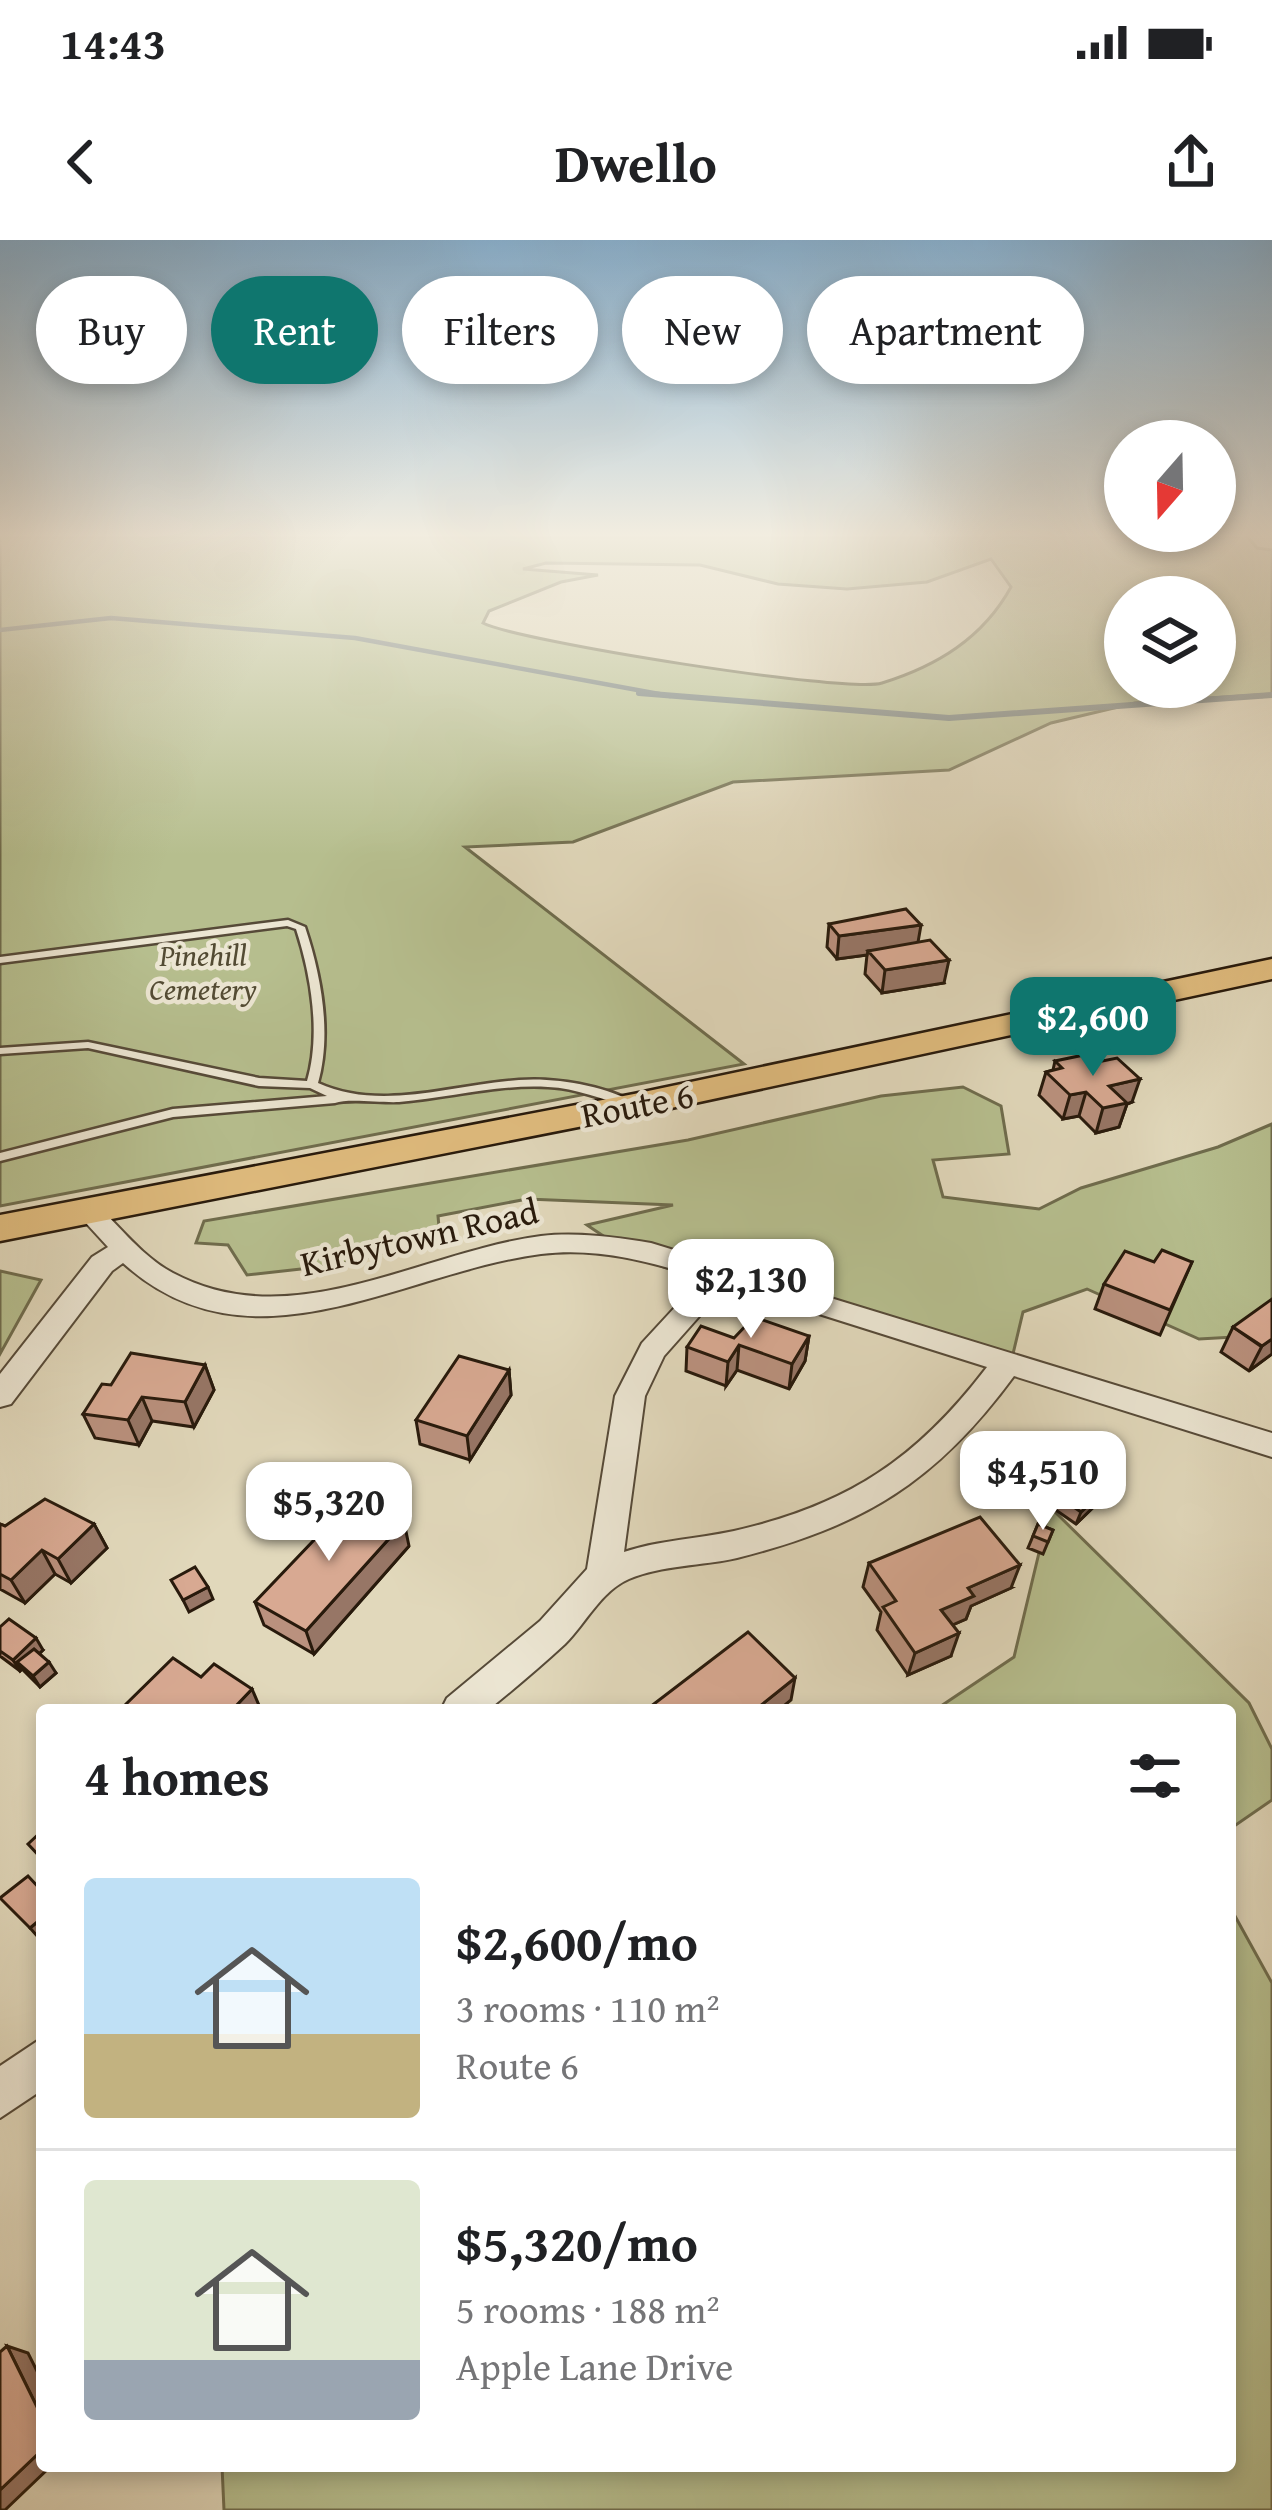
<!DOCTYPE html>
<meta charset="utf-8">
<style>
:root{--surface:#fff;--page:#f2f2f2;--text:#202124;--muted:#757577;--line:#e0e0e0;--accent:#0f766e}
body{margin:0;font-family:"Gentium Book Plus",serif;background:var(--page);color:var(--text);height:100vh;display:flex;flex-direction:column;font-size:45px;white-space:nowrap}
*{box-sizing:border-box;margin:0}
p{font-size:39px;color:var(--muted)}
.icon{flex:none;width:66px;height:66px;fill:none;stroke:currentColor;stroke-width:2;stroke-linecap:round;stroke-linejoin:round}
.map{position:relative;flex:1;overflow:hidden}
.sheet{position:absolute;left:36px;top:1464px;width:1200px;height:768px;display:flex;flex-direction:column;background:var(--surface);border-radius:12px;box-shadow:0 6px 18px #0003}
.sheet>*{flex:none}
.hud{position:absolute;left:36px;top:36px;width:1200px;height:108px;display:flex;gap:24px}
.needle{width:78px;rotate:200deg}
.fabs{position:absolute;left:1104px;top:180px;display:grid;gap:24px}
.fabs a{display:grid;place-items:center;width:132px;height:132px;border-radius:50%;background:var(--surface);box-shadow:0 6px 18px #0003;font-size:60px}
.price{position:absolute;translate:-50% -102px;padding:0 27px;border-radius:24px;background:#fff;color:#222;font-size:39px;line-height:78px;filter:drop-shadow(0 3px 6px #0008)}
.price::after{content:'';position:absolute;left:50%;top:72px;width:36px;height:27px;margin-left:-18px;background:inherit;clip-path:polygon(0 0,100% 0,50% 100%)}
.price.current{background:var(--accent);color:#fff}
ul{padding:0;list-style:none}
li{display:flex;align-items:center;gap:36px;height:300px;padding:0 48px}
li+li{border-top:3px solid var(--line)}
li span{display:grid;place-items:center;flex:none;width:336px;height:240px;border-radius:12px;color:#555}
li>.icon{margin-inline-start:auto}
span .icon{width:144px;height:144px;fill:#fffc;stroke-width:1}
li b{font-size:51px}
h2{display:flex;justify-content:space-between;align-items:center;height:144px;padding:0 48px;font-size:51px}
.pill{padding:0 42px;border-radius:54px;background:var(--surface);box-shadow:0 6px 18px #0003;font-size:42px;line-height:108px}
.pill.current{background:var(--accent);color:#fff}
.status{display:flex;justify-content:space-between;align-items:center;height:84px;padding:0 60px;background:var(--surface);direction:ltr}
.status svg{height:33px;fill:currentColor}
header{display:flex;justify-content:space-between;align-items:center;height:156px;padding:0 48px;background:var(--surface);font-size:54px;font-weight:700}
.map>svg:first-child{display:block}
</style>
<div class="status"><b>14:43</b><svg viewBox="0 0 49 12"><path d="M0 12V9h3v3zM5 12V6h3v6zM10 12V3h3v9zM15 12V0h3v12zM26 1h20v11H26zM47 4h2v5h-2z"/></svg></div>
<header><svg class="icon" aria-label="back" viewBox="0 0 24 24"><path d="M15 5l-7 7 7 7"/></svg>Dwello<svg class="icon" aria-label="share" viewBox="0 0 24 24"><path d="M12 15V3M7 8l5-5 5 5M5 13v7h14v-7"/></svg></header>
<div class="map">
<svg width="1272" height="2270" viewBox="0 0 1272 2270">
<rect width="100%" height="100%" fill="#e1d8bb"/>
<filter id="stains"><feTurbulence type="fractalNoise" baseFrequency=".00167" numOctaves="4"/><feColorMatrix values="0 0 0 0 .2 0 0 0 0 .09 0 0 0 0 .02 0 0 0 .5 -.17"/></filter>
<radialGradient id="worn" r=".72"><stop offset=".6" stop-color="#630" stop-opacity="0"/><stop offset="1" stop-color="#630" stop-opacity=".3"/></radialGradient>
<!-- green -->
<path fill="#b6be8e" stroke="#6f6c4d" stroke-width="3" fill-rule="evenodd" d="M0,297h1248l9,11 15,2v144l-137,9 -84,20 -102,47 -216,12 -160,60 -108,5 279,217 -744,142zM991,319l20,28c-28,51 -74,79 -129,96 -34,11 -365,-42 -399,-60l6,-12 72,-29 37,-7 -75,-6 23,-6 154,2 78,19 69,5 80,-7zM1125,357h90v90h-90z
M963,847l38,19 8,48 -76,6 10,37 96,12 42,-21 137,-41 54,-23v218l-20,-6 -53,3 -112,-50 -64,23 -11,46 -224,-66c-37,-28 -48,-12 -89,-17 -44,-5 -77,-26 -112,-50l86,-20 -146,-6 -89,17 2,22 -103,27 -90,10 -19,-30 -32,-2 8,-22 484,-81 193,-44z
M0,1031l41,9 -41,74z
M1050,1267l199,196 23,46v51l-42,29v-119h-295l79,-53z
M1230,1667l42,76v527h-1048l-2,-44h1008z"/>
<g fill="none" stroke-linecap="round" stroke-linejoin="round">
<!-- stream-far1 -->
<path stroke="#6d7876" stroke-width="4.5" d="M0,390l111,-12 244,20 315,58
M1261,456l11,-1"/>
<!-- stream -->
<path stroke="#6d7876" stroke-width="6" d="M639,453l310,25 323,-23"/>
<defs>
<path id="lane" d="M288,680l17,7c16,48 27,107 13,156 63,29 136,1 201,-3 36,-3 86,6 117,23l-6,4c-27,-7 -54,-19 -82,-20 -50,-3 -99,11 -149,15 -18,1 -51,-4 -64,1l-162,14 -173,44v-8l173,-44 154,-13 -17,-8 -51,-2 -171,-38 -88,6v-6l88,-6 171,36 48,3c14,-47 4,-106 -11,-152l-9,-3 -287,37v-6z"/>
<path id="street" d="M88,962l9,3c24,23 46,52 76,68 120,64 246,-21 368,-37 36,-4 74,1 110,7l621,190v24l-258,-81c-78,106 -150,150 -277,182 -35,8 -75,7 -108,21 -28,12 -43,44 -64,65 -25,23 -51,45 -77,66h-47l6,-12 93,-77 47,-52 28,-173 27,-53 60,-65c-53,-17 -106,-31 -161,-24 -140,18 -290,125 -418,9l-11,8 -101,133 -11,3v-33l92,-117 16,-10 -33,-36zM727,1045l260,82c-70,92 -139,138 -253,164 -37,8 -74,9 -110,21l21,-156 19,-40z
M42,1798v52l-42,28v-52z"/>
<path id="primary" d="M1272,719v20l-638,137 -634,125v-26l634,-121z"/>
</defs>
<!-- lane casing -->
<use href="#lane" stroke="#564a38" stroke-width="5"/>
<!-- street casing -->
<use href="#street" stroke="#564a38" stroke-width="4"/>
<!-- primary casing -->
<use href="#primary" stroke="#281a0c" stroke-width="5"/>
<!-- lane -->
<use href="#lane" fill="#ece6d3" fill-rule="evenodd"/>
<!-- street -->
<use href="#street" fill="#ece6d3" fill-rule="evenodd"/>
<!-- primary -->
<use href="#primary" fill="#e0bc7e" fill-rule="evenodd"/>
</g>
<!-- wall -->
<path fill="#ba917e" stroke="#281a0c" stroke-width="3" d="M829,684l89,18 26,41 -62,10 -17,-19 2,-19 -30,4 -10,-12z
M1055,821l77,41 -5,2 -8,23 -23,6 -17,-17 -16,3 -24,-24 7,-23 7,-2z
M1154,1022h38l-32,73 -65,-26 9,-25z
M1233,1087l39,27 -23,17 -28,-19z
M809,1096l-4,25 -16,28 -52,-19 -11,16 -40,-15 1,-24 47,-9z
M205,1125l9,25 -20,37 -42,-6 -13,24 -44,-7 -12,-24 28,-29z
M509,1130l2,25 -41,65 -50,-16 -4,-24z
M1111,1250l-35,34 -26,-18 5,-12z
M0,1284l5,2 89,-2 13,24 -36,35 -16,-9 -30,29 -25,-14z
M1038,1284l15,6 -10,24 -15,-6z
M409,1306l-95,108 -50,-29 -9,-23z
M869,1323l142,25 -40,18 -5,13 -14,6 -1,31 -43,19 -31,-45 4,-18 -18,-25z
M0,1387l43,23 -4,4 17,19 -16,14 -18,-18 -2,2 -20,-15z"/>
<!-- shaded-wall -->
<path fill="#977666" stroke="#281a0c" stroke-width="3" d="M921,685l-4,23 -49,3 -1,4 -30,4 2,-23z
M949,720l-5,23 -62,10 3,-23z
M1140,839l-8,23 -5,2 -8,23 -23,6 13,-47z
M1086,852l-7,24 -16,3 7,-24z
M809,1096l-4,25 -16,28 3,-25z
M1272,1099v15l-23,17 13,-25z
M739,1105l-2,25 -11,16 2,-24z
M205,1125l9,25 -20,37 -9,-25z
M509,1130l2,25 -41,65 -3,-24z
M142,1157l10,24 -13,24 -11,-25z
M1117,1238l-6,12 -35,34 5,-12z
M404,1282l5,24 -95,108 -8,-23z
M94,1284l13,24 -36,35 -13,-24z
M42,1310l13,24 -30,29 -14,-23z
M1020,1325l-9,23 -40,18 -5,13 -32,14 7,-23 27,-22z
M208,1347l5,12 -24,13 -6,-12z
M959,1393l-8,23 -43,19 7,-22z
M36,1398l7,12 -19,18 -7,-6 5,7 -2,2 -7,-11z
M49,1422l7,11 -16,14 -7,-11z
M795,1438l-4,22 -12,10h-24z
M252,1449l9,21h-29z
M42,1678v17l-3,3 -9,-10z
M7,2106l21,7 14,28v36z
M42,2210v16h9l-46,44h-5v-20z"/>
<!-- building -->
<path fill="#d8a992" stroke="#281a0c" stroke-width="3" d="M906,669l15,16 -82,11 -10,-12z
M930,700l19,20 -64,10 -17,-19z
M1084,815l8,8 25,-5 23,21 -31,7 18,17 -24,5 -17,-16 -16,3 -24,-23 16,-4 -7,-7z
M1162,1010l30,12 -22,48 -66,-26 21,-33 29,11z
M1272,1059v40l-10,7 -29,-19z
M754,1077l55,19 -17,28 -53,-19 -11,17 -41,-15 14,-21 33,12z
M131,1113l74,12 -20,37 -43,-5 -14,23 -45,-6 19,-30 9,1z
M459,1116l50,14 -42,66 -51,-16z
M1090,1221l27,17 -36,34 -26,-18z
M355,1257l49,25 -98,109 -51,-29z
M45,1259l49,25 -36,35 -16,-9 -31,30 -11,-6v-50l5,2z
M980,1277l40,48 -52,23 6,8 -33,14 18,23 -44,20 -32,-46 13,-6 -27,-38z
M1038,1284l15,6 -5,12 -15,-6z
M195,1327l13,20 -25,13 -12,-20z
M9,1379l27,19 -23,22 -13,-9v-24z
M748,1392l47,46 -40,32h-109z
M34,1409l15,13 -16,14 -16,-14z
M173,1418l28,19 13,-13 38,25 -20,21h-112z
M42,1591v28l-14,-15z
M28,1636l14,15v27l-12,10 -30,-30z
M7,2106l35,71v33l-42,40v-138z"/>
<!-- sky -->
<linearGradient id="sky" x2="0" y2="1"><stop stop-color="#89b5d7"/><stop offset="0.48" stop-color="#f2ede0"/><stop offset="1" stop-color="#f2ede0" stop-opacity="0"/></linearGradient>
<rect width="1272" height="615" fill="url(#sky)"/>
<g text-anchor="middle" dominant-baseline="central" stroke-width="9" stroke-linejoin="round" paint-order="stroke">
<!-- far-park labels -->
<g font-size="30" font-style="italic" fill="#534b33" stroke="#ece6d3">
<text x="203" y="715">Pinehill<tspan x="203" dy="34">Cemetery</tspan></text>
</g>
<!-- street labels -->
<g font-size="36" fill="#281a0c" stroke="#ece6d3">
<text transform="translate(637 864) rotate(-11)">Route 6</text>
<text transform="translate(419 996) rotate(-13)">Kirbytown Road</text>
</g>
</g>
<rect width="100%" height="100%" filter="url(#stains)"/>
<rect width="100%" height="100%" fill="url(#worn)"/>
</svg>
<div class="fabs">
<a><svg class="needle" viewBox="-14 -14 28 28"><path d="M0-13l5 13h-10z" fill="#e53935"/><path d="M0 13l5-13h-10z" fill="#757577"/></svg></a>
<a><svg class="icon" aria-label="layers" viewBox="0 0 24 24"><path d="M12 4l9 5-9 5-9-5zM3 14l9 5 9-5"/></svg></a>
</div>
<b class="price current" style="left:1093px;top:839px">$2,600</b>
<b class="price" style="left:751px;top:1101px">$2,130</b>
<b class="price" style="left:1043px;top:1293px">$4,510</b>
<b class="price" style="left:329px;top:1324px">$5,320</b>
<div class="hud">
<a class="pill">Buy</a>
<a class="pill current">Rent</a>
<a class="pill">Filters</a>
<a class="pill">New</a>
<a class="pill">Apartment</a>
</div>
<section class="sheet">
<h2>4 homes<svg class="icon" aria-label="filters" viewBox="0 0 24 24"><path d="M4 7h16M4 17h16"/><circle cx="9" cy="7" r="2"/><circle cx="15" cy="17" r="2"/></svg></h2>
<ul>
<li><span style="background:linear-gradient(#bfe0f5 65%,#c2b280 0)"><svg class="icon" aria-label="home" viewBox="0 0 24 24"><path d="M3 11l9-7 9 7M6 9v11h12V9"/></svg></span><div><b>$2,600/mo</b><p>3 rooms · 110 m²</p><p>Route 6</p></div></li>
<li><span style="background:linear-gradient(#dfe7d0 75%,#9aa5b1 0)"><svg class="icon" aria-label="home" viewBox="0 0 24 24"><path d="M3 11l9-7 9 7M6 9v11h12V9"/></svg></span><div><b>$5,320/mo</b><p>5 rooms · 188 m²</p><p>Apple Lane Drive</p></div></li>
</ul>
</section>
</div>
